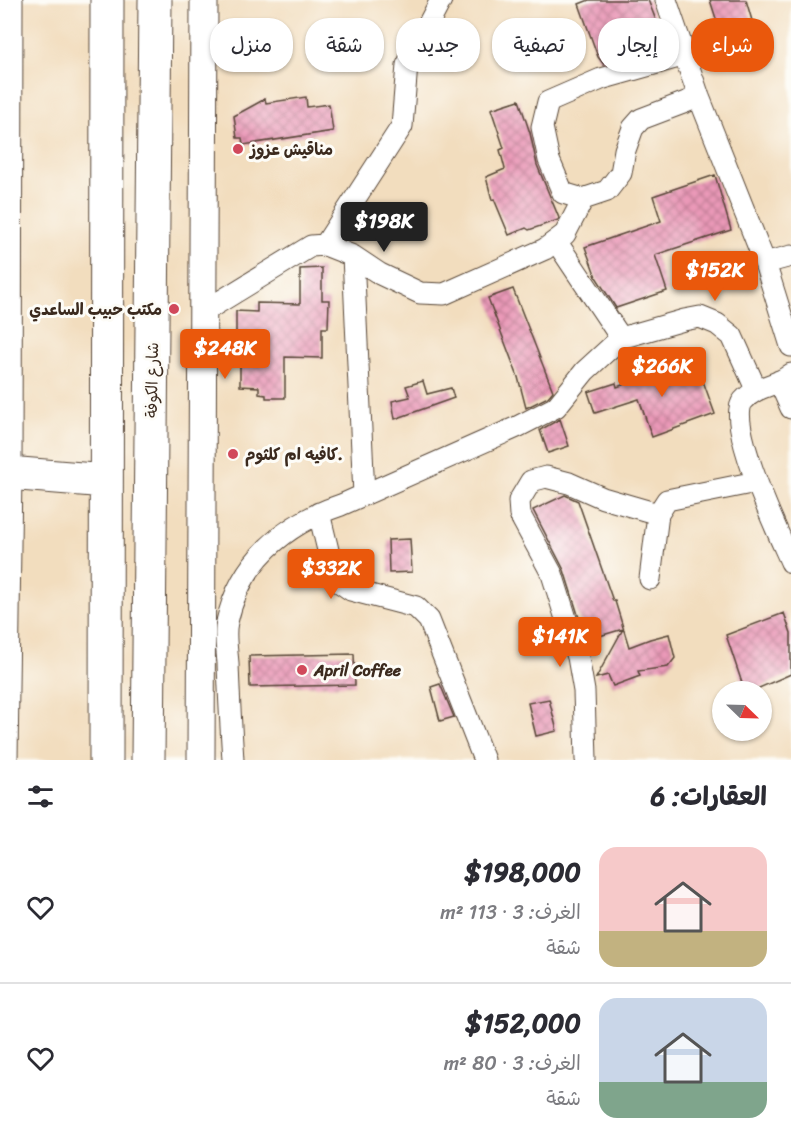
<!DOCTYPE html>
<html lang="ar">
<meta charset="utf-8">
<style>
:root{--surface:#fff;--page:#f2f2f3;--text:#2b2b33;--muted:#7c7c81;--line:#e1e1e2;--accent:#ea580c}
body{margin:0;font-family:Sriracha,"Playpen Sans Arabic",sans-serif;background:var(--page);color:var(--text);direction:rtl;height:100vh;display:flex;flex-direction:column;font-size:22px;white-space:nowrap}
*{box-sizing:border-box;margin:0}
p{font-size:20px;color:var(--muted)}
.icon{flex:none;width:33px;height:33px;fill:none;stroke:currentColor;stroke-width:2;stroke-linecap:round;stroke-linejoin:round}
.map{position:relative;height:760px;overflow:hidden;direction:ltr}
.panel{display:flex;flex-direction:column;background:var(--surface);flex:1}
.panel>*{flex:none}
.banner{position:absolute;left:18px;top:18px;width:756px;height:54px;direction:rtl;display:flex;gap:12px}
.needle{width:39px;rotate:113deg}
.buttons{position:absolute;left:712px;top:681px;display:grid;gap:12px}
.buttons a{display:grid;place-items:center;width:60px;height:60px;border-radius:50%;background:var(--surface);box-shadow:0 2px 4px #0004;font-size:30px}
.price{position:absolute;translate:-50% -51px;padding:0 14px;border-radius:6px;background:var(--accent);color:#fff;font-size:20px;line-height:39px;filter:drop-shadow(0 2px 3px #0008)}
.price::after{content:'';position:absolute;left:50%;top:36px;width:18px;height:14px;margin-left:-9px;background:inherit;clip-path:polygon(0 0,100% 0,50% 100%)}
.price.selected{background:#222;color:#fff}
ul{padding:0;list-style:none}
li{display:flex;align-items:center;gap:18px;height:150px;padding:0 24px}
li+li{border-top:2px solid var(--line)}
li span{display:grid;place-items:center;flex:none;width:168px;height:120px;border-radius:18px;color:#555}
li>.icon{margin-inline-start:auto}
span .icon{width:72px;height:72px;fill:#fffc;stroke-width:1}
li b{font-size:26px}
h2{display:flex;justify-content:space-between;align-items:center;height:72px;padding:0 24px;font-size:26px}
.chip{padding:0 21px;border-radius:24px;background:var(--surface);box-shadow:0 2px 4px #0004;font-size:21px;line-height:54px}
.chip.selected{background:var(--accent);color:#fff}
.map>svg:first-child{display:block}
</style>
<div class="map">
<svg width="791" height="760" viewBox="0 0 791 760">
<defs>
<pattern id="building-cross-hatch" width="8" height="8" patternUnits="userSpaceOnUse" patternTransform="scale(1.5)"><rect width="8" height="8" fill="#ea99b8"/><path d="M0 0l8 8M0 8l8-8" fill="none" stroke="#bf7d95"/></pattern>
</defs>
<rect width="100%" height="100%" fill="#fdfcf7"/>
<filter id="ink" filterUnits="userSpaceOnUse"><feTurbulence type="fractalNoise" baseFrequency=".0167" numOctaves="2"/><feDisplacementMap in="SourceGraphic" scale="12" xChannelSelector="R" yChannelSelector="G"/><feConvolveMatrix kernelMatrix="1 2 1 2 8 2 1 2 1" color-interpolation-filters="sRGB"/></filter>
<filter id="wash" filterUnits="userSpaceOnUse"><feTurbulence type="fractalNoise" baseFrequency=".008" numOctaves="4" result="noise"/><feDisplacementMap in="SourceGraphic" scale="24" xChannelSelector="R" yChannelSelector="G"/><feGaussianBlur stdDeviation="1.35" result="paint"/><feColorMatrix in="noise" values="0 0 0 0 0 0 0 0 0 0 0 0 0 0 0 0 0 1.4 0 .05"/><feComposite in="paint" operator="in"/></filter>
<g filter="url(#wash)">
<rect width="100%" height="100%" fill="#f2ddbe"/>
<g id="blocks">
<!-- building -->
<path fill="url(#building-cross-hatch)" d="M589,0h59l15,38 -40,20 1,1 -20,6 -6,-8 -19,-53z
M710,0h36l14,48 -15,7 -9,-27 -15,6z
M306,97l1,10 22,-3 4,27 -90,14 -1,-7h-5l-3,-22 31,-17 1,4z
M519,100l11,33 7,32 22,53 -1,2 -29,10 -3,-2 -17,7 -15,-36 -2,1 -6,-23 19,-8 -5,-19 4,-2 -13,-39z
M715,175l16,55 -76,25 12,36 -51,17 -20,-31 -11,-30 76,-26 -8,-25z
M322,268v32h7l-1,28h-6v30l-37,-1v41h-19v-3l-7,-1v-7l-19,-1v-30h-9v-16h5v-29l21,1v-9l43,1v-35z
M513,289l40,102 -5,6 -22,11 -8,-31 -30,-79z
M695,359l20,55 -63,23 -13,-38 -44,14 -7,-21 28,-9 1,4z
M423,381l4,13 24,-6 3,10 -59,21 -3,-18 18,-4 -4,-11z
M560,419l9,27 -21,7 -8,-23z
M565,495l13,6 35,100h2l14,46 21,-8 19,-5 6,24 -7,9 -30,4 2,5 -27,10 -5,-11 -12,3 27,-49 -37,11 -22,-70 -31,-60z
M410,539l2,33 -23,1 -1,-33z
M784,613l7,20v41l-41,18h-5l-19,-57z
M354,654l1,31 -105,2 -1,-31z
M440,684l14,33 -14,4 -9,-34z
M549,699l8,32 -21,5 -8,-33z"/>
</g>
</g>
<g filter="url(#ink)">
<use href="#blocks" fill-opacity="0" stroke="#564536" stroke-width="1.5"/>
<g fill="none" stroke-linecap="round" stroke-linejoin="round">
<defs>
<path id="minor" d="M666,0l33,97 66,166 26,83
M686,55l-85,24 -53,23 -6,25 7,33 14,33 20,6 24,-8 14,-18 4,-23 8,-22 8,-9 58,-22
M556,241l65,97
M325,245l77,-119 5,-61 34,-65
M353,256l11,239
M765,263l26,-7
M203,312l108,-66 14,-1 28,11 27,18 40,19 24,1 101,-45 20,-15 18,-35
M791,374c-14,13 -33,10 -48,27 -18,21 37,136 48,161
M779,381l12,27
M319,513l16,66 16,11 65,17 13,13 55,140
M650,579l8,-65 9,-14 89,-18
M233,760c-2,-32 -4,-65 -5,-97 -1,-13 -4,-29 -1,-41 13,-60 57,-98 114,-117l176,-78 39,-20 29,-36 36,-33 63,-18 16,-3 17,7 15,12 24,53
M586,760l-2,-69 -6,-34 -26,-83 -32,-59 -1,-14 12,-20 15,-4 23,6 34,15 55,16"/>
<path id="tertiary" d="M4,760l4,-287 1,-473
M201,760l3,-760"/>
<path id="trunk" d="M8,473l98,8
M106,760l1,-760
M148,760l7,-760"/>
</defs>
<!-- minor casing -->
<use href="#minor" stroke="#564536" stroke-width="23"/>
<!-- tertiary casing -->
<use href="#tertiary" stroke="#564536" stroke-width="29"/>
<!-- trunk casing -->
<use href="#trunk" stroke="#564536" stroke-width="35"/>
<!-- minor -->
<use href="#minor" stroke="#fff" stroke-width="21"/>
<!-- tertiary -->
<use href="#tertiary" stroke="#fff" stroke-width="27"/>
<!-- trunk -->
<use href="#trunk" stroke="#fff" stroke-width="33"/>
</g>
</g>
<!-- markers -->
<g fill="#d1495b" stroke="#fdfcf7" stroke-width="2">
<circle cx="238" cy="149" r="6"/>
<circle cx="174" cy="309" r="6"/>
<circle cx="233" cy="454" r="6"/>
<circle cx="302" cy="670" r="6"/>
</g>
<g text-anchor="middle" dominant-baseline="central" stroke-width="6" stroke-linejoin="round" paint-order="stroke">
<!-- poi labels -->
<g font-size="16" font-weight="bold" fill="#3b2a1e" stroke="#fdfcf7" text-anchor="start">
<text x="250" y="149">مناقيش عزوز</text>
<text x="162" y="309" text-anchor="end">مكتب حبيب الساعدي</text>
<text x="245" y="454">كافيه ام كلثوم.</text>
<text x="314" y="670">April Coffee</text>
</g>
<!-- street labels -->
<g font-size="16" fill="#3b2a1e" stroke="#fdfcf7">
<text transform="translate(152 380) rotate(-89)">شارع الكوفة</text>
</g>
</g>
</svg>
<div class="buttons">
<a><svg class="needle" viewBox="-14 -14 28 28"><path d="M0-13l5 13h-10z" fill="#e53935"/><path d="M0 13l5-13h-10z" fill="#7c7c81"/></svg></a>
</div>
<b class="price selected" style="left:384px;top:253px">$198K</b>
<b class="price" style="left:715px;top:302px">$152K</b>
<b class="price" style="left:225px;top:380px">$248K</b>
<b class="price" style="left:662px;top:398px">$266K</b>
<b class="price" style="left:331px;top:600px">$332K</b>
<b class="price" style="left:560px;top:668px">$141K</b>
<div class="banner">
<a class="chip selected">شراء</a>
<a class="chip">إيجار</a>
<a class="chip">تصفية</a>
<a class="chip">جديد</a>
<a class="chip">شقة</a>
<a class="chip">منزل</a>
</div>
</div>
<section class="panel">
<h2>العقارات: 6<svg class="icon" aria-label="filters" viewBox="0 0 24 24"><path d="M4 7h16M4 17h16"/><circle cx="9" cy="7" r="2"/><circle cx="15" cy="17" r="2"/></svg></h2>
<ul>
<li><span style="background:linear-gradient(#f6c9c9 70%,#c2b280 0)"><svg class="icon" aria-label="home" viewBox="0 0 24 24"><path d="M3 11l9-7 9 7M6 9v11h12V9"/></svg></span><div><b>$198,000</b><p>الغرف: 3 · 113 m²</p><p>شقة</p></div><svg class="icon" aria-label="heart" viewBox="0 0 24 24"><path d="M12 20l-8-8c-3-5 5-10 8-4 3-6 11-1 8 4z"/></svg></li>
<li><span style="background:linear-gradient(#c9d6e8 70%,#7fa58c 0)"><svg class="icon" aria-label="home" viewBox="0 0 24 24"><path d="M3 11l9-7 9 7M6 9v11h12V9"/></svg></span><div><b>$152,000</b><p>الغرف: 3 · 80 m²</p><p>شقة</p></div><svg class="icon" aria-label="heart" viewBox="0 0 24 24"><path d="M12 20l-8-8c-3-5 5-10 8-4 3-6 11-1 8 4z"/></svg></li>
</ul>
</section>
